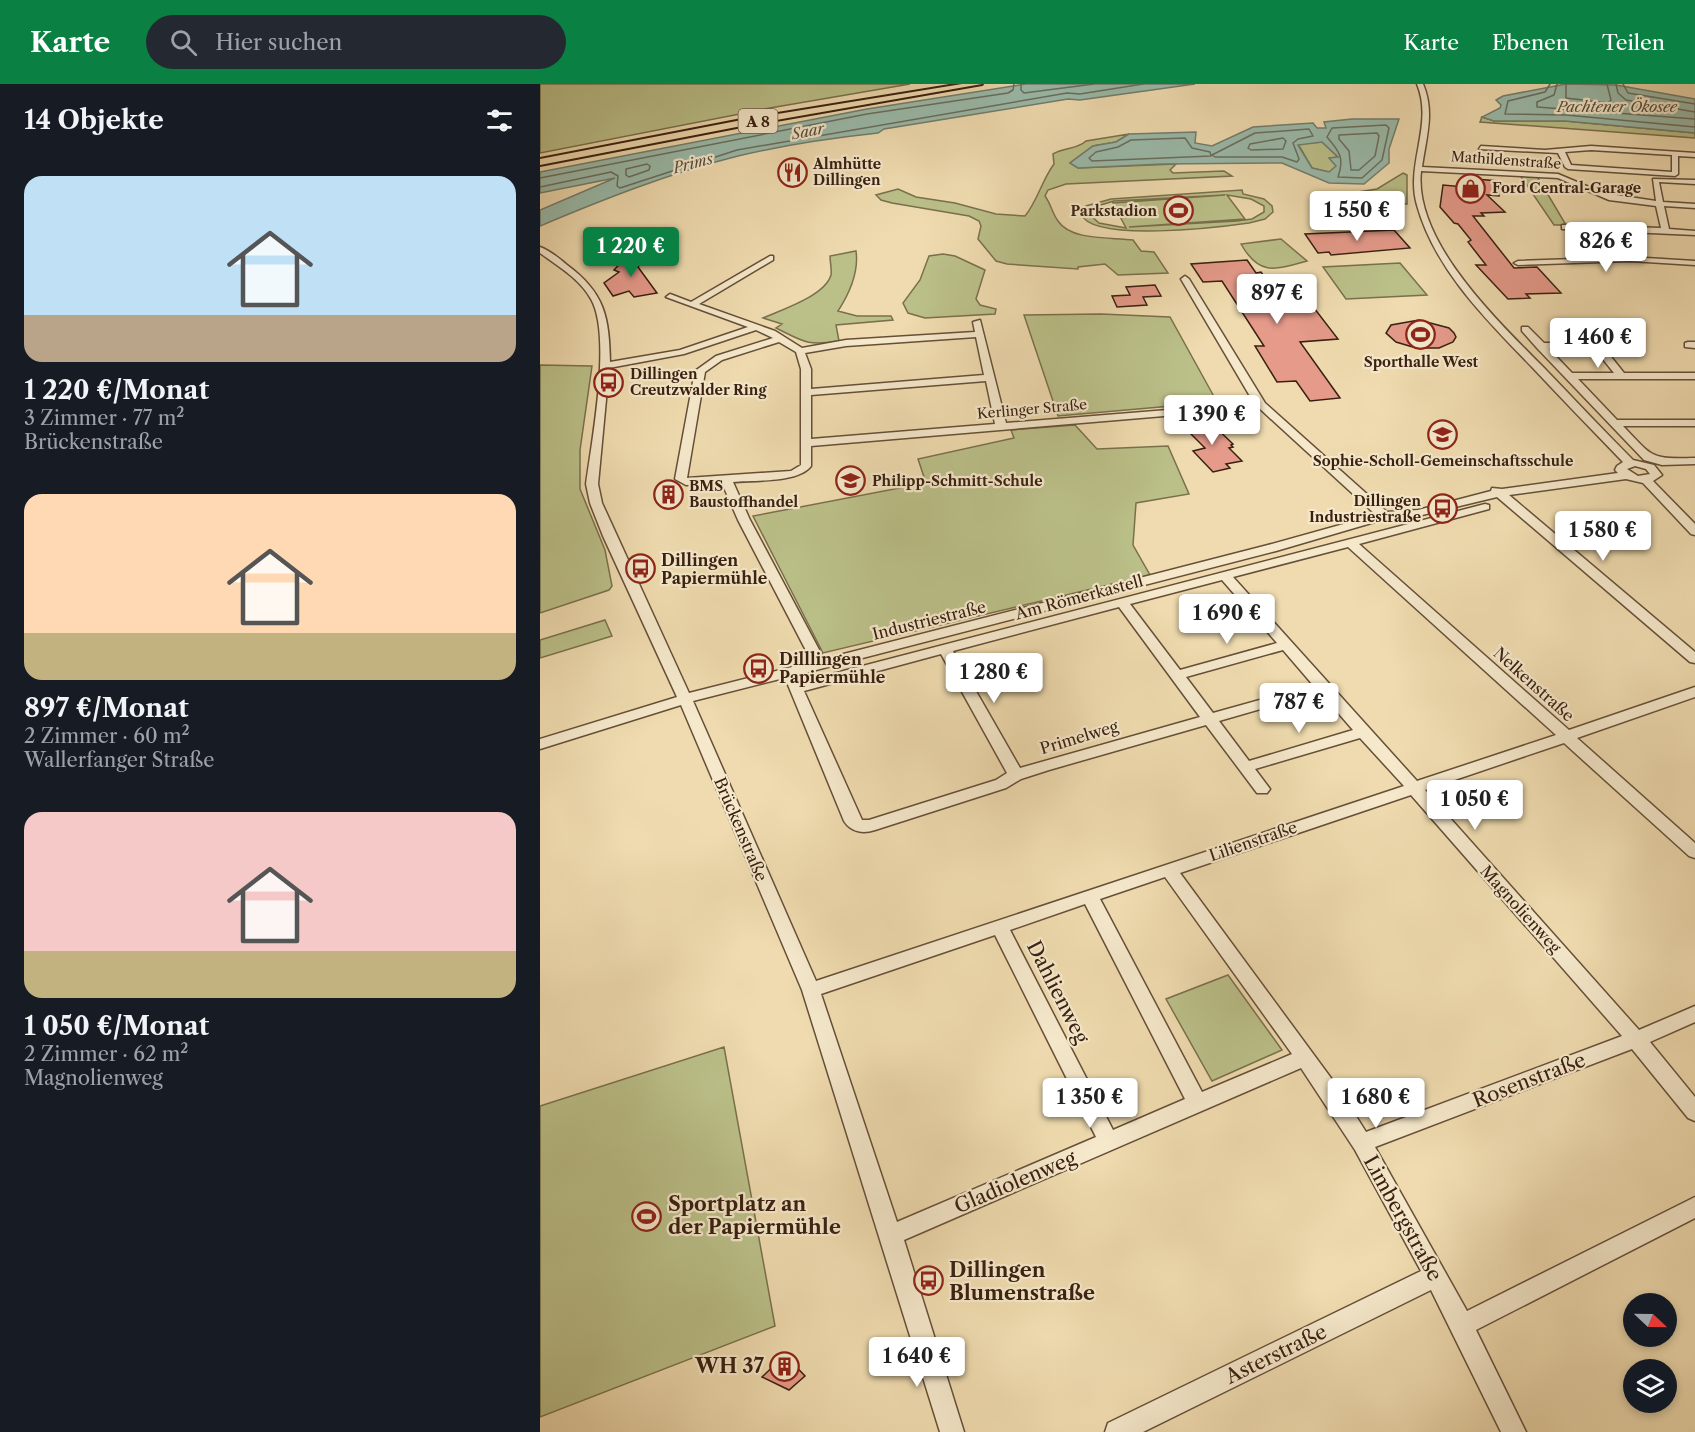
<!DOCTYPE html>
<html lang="de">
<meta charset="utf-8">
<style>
:root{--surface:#171b24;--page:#242831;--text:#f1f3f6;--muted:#9ea1a6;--accent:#0b8043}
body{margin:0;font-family:"Libre Caslon Text",serif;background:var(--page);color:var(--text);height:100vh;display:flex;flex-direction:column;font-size:22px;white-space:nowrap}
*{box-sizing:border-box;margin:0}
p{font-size:20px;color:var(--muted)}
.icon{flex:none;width:33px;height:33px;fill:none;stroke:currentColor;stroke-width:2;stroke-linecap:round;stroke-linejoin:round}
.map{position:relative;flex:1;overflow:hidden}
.panel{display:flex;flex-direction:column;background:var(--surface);width:540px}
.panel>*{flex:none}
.needle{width:39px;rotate:112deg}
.buttons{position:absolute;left:1083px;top:1209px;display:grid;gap:12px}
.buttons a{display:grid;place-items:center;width:54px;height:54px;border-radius:50%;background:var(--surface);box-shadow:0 3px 9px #0003;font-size:30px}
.price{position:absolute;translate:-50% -51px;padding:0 14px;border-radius:6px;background:#fff;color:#222;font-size:20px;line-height:39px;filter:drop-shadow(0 2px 3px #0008)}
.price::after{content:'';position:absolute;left:50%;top:36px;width:18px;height:14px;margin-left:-9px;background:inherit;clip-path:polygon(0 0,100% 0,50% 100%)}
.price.current{background:var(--accent);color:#fff}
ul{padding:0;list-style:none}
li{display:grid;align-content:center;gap:12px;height:318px;padding:0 24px}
li span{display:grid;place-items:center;height:186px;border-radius:18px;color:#555}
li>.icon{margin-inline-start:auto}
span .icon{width:108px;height:108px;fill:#fffc;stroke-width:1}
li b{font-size:26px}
h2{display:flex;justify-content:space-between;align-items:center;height:72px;padding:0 24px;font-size:26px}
header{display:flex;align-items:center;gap:36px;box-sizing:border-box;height:84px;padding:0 30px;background:var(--accent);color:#fff}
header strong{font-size:28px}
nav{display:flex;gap:33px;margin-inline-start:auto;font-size:21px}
.search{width:420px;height:54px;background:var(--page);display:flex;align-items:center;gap:15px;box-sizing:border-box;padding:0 21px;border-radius:33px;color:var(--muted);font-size:22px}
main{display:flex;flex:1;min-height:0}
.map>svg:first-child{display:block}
</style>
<header>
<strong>Karte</strong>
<div class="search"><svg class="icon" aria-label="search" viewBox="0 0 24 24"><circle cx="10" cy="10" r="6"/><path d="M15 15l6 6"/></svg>Hier suchen</div>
<nav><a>Karte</a><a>Ebenen</a><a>Teilen</a></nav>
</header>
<main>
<section class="panel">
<h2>14 Objekte<svg class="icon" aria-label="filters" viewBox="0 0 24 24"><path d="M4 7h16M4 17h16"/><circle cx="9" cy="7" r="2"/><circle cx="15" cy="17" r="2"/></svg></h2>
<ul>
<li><span style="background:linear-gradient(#bfe0f5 75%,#b9a48a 0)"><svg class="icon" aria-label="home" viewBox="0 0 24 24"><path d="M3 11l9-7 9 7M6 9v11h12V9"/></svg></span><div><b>1 220 €/Monat</b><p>3 Zimmer · 77 m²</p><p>Brückenstraße</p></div></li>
<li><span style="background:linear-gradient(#ffd9b3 75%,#c2b280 0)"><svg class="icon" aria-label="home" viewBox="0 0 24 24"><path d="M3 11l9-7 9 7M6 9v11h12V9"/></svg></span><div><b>897 €/Monat</b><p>2 Zimmer · 60 m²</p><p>Wallerfanger Straße</p></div></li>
<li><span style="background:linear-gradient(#f6c9c9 75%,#c2b280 0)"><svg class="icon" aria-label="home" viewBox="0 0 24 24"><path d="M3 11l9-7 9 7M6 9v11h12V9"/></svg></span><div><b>1 050 €/Monat</b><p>2 Zimmer · 62 m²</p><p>Magnolienweg</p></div></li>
</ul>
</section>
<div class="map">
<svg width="1155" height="1348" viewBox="0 0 1155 1348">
<rect width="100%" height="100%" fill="#efdbaf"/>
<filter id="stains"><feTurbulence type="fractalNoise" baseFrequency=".00333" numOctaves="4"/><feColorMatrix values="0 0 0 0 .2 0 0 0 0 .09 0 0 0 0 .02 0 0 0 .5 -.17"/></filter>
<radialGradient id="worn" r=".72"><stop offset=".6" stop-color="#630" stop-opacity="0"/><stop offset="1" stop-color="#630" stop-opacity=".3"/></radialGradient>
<!-- green -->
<path fill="#bbc089" stroke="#7a704d" stroke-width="1.5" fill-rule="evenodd" d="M0,0h370l-140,24 -230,45z
M942,33l12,4h71l130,12v5l-215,-16z
M589,50l-13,8 -23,4 -23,17 8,5 98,-4 -6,6 3,3 51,-2 8,5 -166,8 -18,6 -3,6c6,8 7,17 13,25 13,20 53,16 75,19l8,11 13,1 14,21 -50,2 -13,-11 -27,3v2l-71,-5 -11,-3 -18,-22 3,-13 -2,-5 -10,-5 -77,-13 -11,-3 -5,-5 22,-6 18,8 39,6 41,11 29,2c12,-14 17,-36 29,-52l-1,-10c10,-6 25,-5 33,-13z
M782,58l16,15 -8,1 7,8 -8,6 -17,-4 -14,-24z
M863,89l4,2v29l-57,-9 2,-2 25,-4z
M980,91l17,1 29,49h-12z
M702,106l1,4 21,5 8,7 1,6 -8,7 -16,4c-28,4 -157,20 -168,-9l5,-8 25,-7zM685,111l-112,8 13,25 -27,-5 -10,-9 5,-7 20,-6zM687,111l24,4 13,7v6l-12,7 -15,2 -108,6 116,-8z
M741,155l26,22c-32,9 -48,15 -66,-17z
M316,167c3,21 -7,43 -18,60l19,5h34l2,4 -57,5 3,16c-32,5 -35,1 -63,-13l6,-4 -19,-6c18,-8 62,-22 68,-43 1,-5 -1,-13 -1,-19z
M403,170l12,2 30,14 -9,29 4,6 16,4 -1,5 -70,4 -17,-5 -5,-10 17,-23 9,-24z
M860,179l27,32 -81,4 -23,-32z
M561,230l69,3 47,85 -159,14 -34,-101z
M0,281l52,1 -12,84v39l25,61 7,36 -3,4 -69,23z
M535,341l22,24 71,-3 21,48 -53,9 -3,42 17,30 -327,78 -70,-137 173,-33 -8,-24 96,-21 -3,-8z
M65,536l7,16 -72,22v-18z
M688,891l54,75 -70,31 -46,-82z
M184,963l51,279 -235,91v-311z"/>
<!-- water -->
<path fill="#9abbab" stroke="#737d6d" stroke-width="1.5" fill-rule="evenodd" d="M486,0h169l-115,16 -12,-1 -184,30 -6,4c-47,5 -94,12 -140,23 -68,17 -134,43 -198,70v-16l75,-32 -75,15v-21l327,-63z
M1026,0l50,1 79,14v34l-130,-12h-71l-12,-4 18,-9 1,-3 -5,-5 7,-4z
M812,35h47l-10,30v14l-25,21 -35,-1 -47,-20 -120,1 -84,4 -8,-5 23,-17 23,-4 13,-8 67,-2 -1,11 17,3 41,-19 60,-4 4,5h9l-2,-6zM782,58l16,15 -9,1 7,8 -7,6 -17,-4 -14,-23z"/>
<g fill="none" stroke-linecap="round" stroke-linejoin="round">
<!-- shore -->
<path stroke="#6a6e5e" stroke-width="1.5" d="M481,0v6l3,3 70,-9
M1010,0l-5,8 -37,9 -3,13 61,1 129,12
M1017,0l-3,11 -17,7v5l158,12
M1026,0v14l42,5 3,-3 -4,-16
M1076,0l2,9 8,7 69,12
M1083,0l5,9 67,11
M846,41l3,3 -7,32 -20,18 -24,-1c7,-19 1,-26 -11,-40l5,-9z
M769,45l4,7 -15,3 -5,4 6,16 -2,3 -15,-5h-67l-3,-2 43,-22z
M837,49l2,3 -4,20 -16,14h-8l-2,-19 -10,-12v-4z
M645,54l7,10 18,4 1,4 -119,5 -3,-3 7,-6 22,-5 13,-7z
M743,54l3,3 -3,8 -32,1 -3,-2 2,-4z
M107,80l3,2 -1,4 -20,7 -3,-2v-6z
M0,94l327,-64 141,-21 5,-3 1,-6
M0,103l71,-15 7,4 -1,10 3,2 117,-38 330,-57 13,1 63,-10"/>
</g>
<!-- building -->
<path fill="#e59a8a" stroke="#392011" stroke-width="1.5" d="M935,95l24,2v15l-12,-1 18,17 -24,1 3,3h-11l41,52 23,-1 24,26 -35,1 4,4 -22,1 -32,-34h10l-18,-23 3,-2 -13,-16 -4,-1 -14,-16 3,-22 32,3z
M854,146l16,18 -79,7 -2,-3 -11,1 -13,-19z
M112,167l-14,16 19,26 -23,4 -5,-6 -16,5 -9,-13 15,-11 -5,-2 14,-15z
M707,176l9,13 5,-1 15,21 25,-2 37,48 -38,3 40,56 -30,3 -14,-20 -19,1 -22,-36h9l-42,-65 -19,1 -12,-18z
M615,201l6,11 -18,1 4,8 -30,2 -5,-11 18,-1 -4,-8z
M879,236l30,8 5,5 2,4 -3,5 -14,6h-23l-20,-6 -10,-9 5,-8z
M668,336l25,24 -2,1 2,2 -4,1 13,13 -16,3 4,4 -17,4 -20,-21 12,-3 -23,-23z
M245,1271l20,21 -16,14 -27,-13z"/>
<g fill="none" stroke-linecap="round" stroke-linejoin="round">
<defs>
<path id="minor" d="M877,0h6c12,28 3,54 -1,83l136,7 45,19 53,8 -3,-22 42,1v4l-36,-2 4,20 32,2v4l-31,-2 5,23 26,2v4l-133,-6v-4h3l96,3 -5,-22 -47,-6 -51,-22 -137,-7c-8,72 80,153 126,200 29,30 57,60 86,89l21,5 8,10 -9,6 42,43v11l-4,-1 -48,-51 -17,-4 -117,16 186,157v11l-5,-1 -193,-165 -79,19 -33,3 -109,32 -483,125 5,1 3,5 684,-178 4,1v4l-130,35 210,186 126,-43v10l-118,41 118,105v15l-6,-2 -125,-113 -139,47 214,240 56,-24v16l-45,20 45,55v24l-7,-3 -56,-69 -257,98 92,164 228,-114v21l-219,112 50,102h-25l-70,-142 -288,142h-38l3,-9 313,-152 -66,-121 -54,-82 -397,172 60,192h-24l-138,-442 -121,-285 -141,44v-10l137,-42 -74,-161 -13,-33 -4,-19c6,-44 26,-149 5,-185 -11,-20 -33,-33 -51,-46v-6c10,4 19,11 27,18 38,28 42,52 43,97l70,-12 68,-23 -82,-30 4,-3 21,8 79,-46h3v4l-74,44 76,27 27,17 44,-8 129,-8 -2,-10 7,-2 26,103 248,-20 -73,-124 4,-3 4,3 76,124 122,109 31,-2 73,-19 1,-3 10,1 116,-16 -3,-3 2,-4 6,-4c-30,-31 -61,-63 -91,-95 -45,-47 -97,-97 -115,-162 -12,-41 17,-80 0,-121zM216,246l17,8 -57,18 -21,15 -20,108 11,6 36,-2 16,37 74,142 -123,31 -87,-190 -4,-19 11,-116 75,-14zM436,253l8,38 -173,14v-20l-6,-16 41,-7zM239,258l17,10 5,17v96l-10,6 -104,7 18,-106 17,-12zM446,297l9,43 -184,15v-44zM719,324l117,107 -108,30 -444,114 -74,-139 -17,-38c21,-2 65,1 78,-16v-20zM1095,382l11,3 4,5 -12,2 -11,-7zM808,463l208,188 -139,46 -184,-204zM682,496l55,63 -97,27 -50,-66zM579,523l81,110 -180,51 -67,-117zM743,566l30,35 -100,28 -27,-36zM401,570l66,119 -11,7 -127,40h-7l-58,-129zM248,593l-2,3 58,141c7,11 19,13 31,9l131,-42 15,-9 28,-9 157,-45 51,68h10l3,-4 -15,-20 105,-31 44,48 -588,195 -123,-280zM780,608l33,38 -104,31 -30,-40zM871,711l211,241 -256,96 -27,-43 -159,-216zM625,793l127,177 -90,38 -102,-193zM545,820l100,195 -72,31 -103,-200zM455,851l101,202 -199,85 -76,-228z
M941,62l64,4 46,-4 104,7v4l-17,-1v18l-3,2 -107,-7 -3,-2 -7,-14 -79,-4zM1051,66l81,5v17l-101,-7 -6,-13z
M1090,173l65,4v4l-65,-4 -112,4 -4,-2 4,-2z
M982,243h6l16,16h56l24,30h71v6h-117l39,41h78v6h-72c31,32 26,33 72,32v6l-33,1 -18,-5 -107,-112 -15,-17zM1054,264l20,25h-42l-23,-24z
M1148,258h7v6l-10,-1v-4z"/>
<path id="highway" d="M422,0h20l-235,41 -207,40v-6l207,-40z"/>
</defs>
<!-- minor casing -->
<use href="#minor" stroke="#664f38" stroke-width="3"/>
<!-- highway casing -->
<use href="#highway" stroke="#392011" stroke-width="4"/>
<!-- minor -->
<use href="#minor" fill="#f5e8cb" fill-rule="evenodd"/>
<!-- highway -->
<use href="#highway" fill="#efdbaf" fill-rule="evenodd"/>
</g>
<!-- icons -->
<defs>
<symbol id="restaurant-ring" viewBox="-11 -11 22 22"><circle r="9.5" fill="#f5e8cb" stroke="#8f2418" stroke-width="1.5"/><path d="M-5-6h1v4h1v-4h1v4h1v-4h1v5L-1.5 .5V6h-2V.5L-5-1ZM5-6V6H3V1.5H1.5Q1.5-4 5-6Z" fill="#8f2418"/></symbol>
<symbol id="shop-ring" viewBox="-11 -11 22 22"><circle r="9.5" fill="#f5e8cb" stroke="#8f2418" stroke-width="1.5"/><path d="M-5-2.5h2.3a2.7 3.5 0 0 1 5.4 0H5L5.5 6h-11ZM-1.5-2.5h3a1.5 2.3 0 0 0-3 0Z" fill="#8f2418"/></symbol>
<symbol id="stadium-ring" viewBox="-11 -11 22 22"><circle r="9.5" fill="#f5e8cb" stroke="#8f2418" stroke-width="1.5"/><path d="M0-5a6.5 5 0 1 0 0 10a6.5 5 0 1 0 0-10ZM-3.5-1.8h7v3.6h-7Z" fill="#8f2418"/></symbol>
<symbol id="bus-ring" viewBox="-11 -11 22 22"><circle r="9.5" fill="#f5e8cb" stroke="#8f2418" stroke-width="1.5"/><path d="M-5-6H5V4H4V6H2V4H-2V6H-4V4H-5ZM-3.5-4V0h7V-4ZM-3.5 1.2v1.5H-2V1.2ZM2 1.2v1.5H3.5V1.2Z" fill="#8f2418"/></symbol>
<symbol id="school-ring" viewBox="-11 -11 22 22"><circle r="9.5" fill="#f5e8cb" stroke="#8f2418" stroke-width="1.5"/><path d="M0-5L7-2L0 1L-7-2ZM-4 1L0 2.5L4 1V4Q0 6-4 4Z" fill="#8f2418"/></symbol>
<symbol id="building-ring" viewBox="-11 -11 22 22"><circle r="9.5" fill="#f5e8cb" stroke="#8f2418" stroke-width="1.5"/><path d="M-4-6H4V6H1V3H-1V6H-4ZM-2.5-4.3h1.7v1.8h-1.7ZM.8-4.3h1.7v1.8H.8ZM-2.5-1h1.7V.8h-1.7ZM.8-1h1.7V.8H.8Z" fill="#8f2418"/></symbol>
</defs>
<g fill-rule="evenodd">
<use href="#restaurant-ring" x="236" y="72" width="33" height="33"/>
<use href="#shop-ring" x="914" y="88" width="33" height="33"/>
<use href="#stadium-ring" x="622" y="110" width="33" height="33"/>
<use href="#stadium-ring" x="864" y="234" width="33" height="33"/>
<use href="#bus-ring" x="52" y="282" width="33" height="33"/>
<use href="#school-ring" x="886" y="334" width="33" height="33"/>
<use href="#school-ring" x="294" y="380" width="33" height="33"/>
<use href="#building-ring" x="112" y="394" width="33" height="33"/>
<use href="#bus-ring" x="886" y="408" width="33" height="33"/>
<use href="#bus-ring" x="84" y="468" width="33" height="33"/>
<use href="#bus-ring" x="202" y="568" width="33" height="33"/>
<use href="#stadium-ring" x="90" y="1116" width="33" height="33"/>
<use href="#bus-ring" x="372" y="1180" width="33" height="33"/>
<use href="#building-ring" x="228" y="1266" width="33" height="33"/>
</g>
<g text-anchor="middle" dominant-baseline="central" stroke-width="4.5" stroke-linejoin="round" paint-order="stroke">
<!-- far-street labels -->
<g font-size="14" fill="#392011" stroke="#f5e8cb">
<text transform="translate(966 76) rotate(4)">Mathildenstraße</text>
<text transform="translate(492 325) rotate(-5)">Kerlinger Straße</text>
</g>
<!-- far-poi labels -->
<g font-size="14" font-weight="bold" fill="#392011" stroke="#f5e8cb" text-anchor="start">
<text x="273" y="80">Almhütte<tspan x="273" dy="16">Dillingen</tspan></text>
<text x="952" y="104">Ford Central-Garage</text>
<text x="617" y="127" text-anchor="end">Parkstadion</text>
<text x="881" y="278" text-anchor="middle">Sporthalle West</text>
<text x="90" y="290">Dillingen<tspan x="90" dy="16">Creutzwalder Ring</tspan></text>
<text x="903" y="377" text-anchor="middle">Sophie-Scholl-Gemeinschaftsschule</text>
<text x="332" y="397">Philipp-Schmitt-Schule</text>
<text x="149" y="402">BMS<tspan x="149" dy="16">Baustoffhandel</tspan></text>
<text x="881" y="417" text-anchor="end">Dillingen<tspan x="881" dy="16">Industriestraße</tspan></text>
</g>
<!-- far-water labels -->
<g font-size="15" font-style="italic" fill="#564e3f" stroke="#f5e8cb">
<text x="1077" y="22">Pachtener Ökosee</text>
<text transform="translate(268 47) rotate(-11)">Saar</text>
<text transform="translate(153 79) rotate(-15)">Prims</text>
</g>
<!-- shield labels -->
<rect fill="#f5e8cb" stroke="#715c49" stroke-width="1.5" x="198.5" y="25" width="39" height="24" rx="4.5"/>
<g font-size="15" font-weight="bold" fill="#392011">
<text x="218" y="37">A 8</text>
</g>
<!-- poi labels -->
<g font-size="16" font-weight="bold" fill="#392011" stroke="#f5e8cb" text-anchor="start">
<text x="121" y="476">Dillingen<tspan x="121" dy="18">Papiermühle</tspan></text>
<text x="239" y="575">Dilllingen<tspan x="239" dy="18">Papiermühle</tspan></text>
</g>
<!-- street labels -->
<g font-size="16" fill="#392011" stroke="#f5e8cb">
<text transform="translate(539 513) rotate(-15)">Am Römerkastell</text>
<text transform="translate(389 536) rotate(-14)">Industriestraße</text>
<text transform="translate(994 600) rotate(42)">Nelkenstraße</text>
<text transform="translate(539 653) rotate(-17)">Primelweg</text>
<text transform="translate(201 745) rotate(67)">Brückenstraße</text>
<text transform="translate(713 757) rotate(-19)">Lilienstraße</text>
<text transform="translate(981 825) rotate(48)">Magnolienweg</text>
</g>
<!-- near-street labels -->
<g font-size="20" fill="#392011" stroke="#f5e8cb">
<text transform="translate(518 908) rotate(63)">Dahlienweg</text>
<text transform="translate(989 996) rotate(-21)">Rosenstraße</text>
<text transform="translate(475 1098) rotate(-23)">Gladiolenweg</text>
<text transform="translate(863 1134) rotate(61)">Limbergstraße</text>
<text transform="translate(736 1270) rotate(-26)">Asterstraße</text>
</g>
<!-- near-poi labels -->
<g font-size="20" font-weight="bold" fill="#392011" stroke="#f5e8cb" text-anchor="start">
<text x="128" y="1120">Sportplatz an<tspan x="128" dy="23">der Papiermühle</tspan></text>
<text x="409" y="1186">Dillingen<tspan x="409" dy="23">Blumenstraße</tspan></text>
<text x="224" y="1282" text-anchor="end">WH 37</text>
</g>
</g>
<rect width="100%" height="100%" filter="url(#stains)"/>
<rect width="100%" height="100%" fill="url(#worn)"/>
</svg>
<div class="buttons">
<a><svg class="needle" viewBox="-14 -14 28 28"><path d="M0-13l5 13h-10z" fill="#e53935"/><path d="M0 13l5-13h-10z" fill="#9ea1a6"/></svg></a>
<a><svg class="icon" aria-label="layers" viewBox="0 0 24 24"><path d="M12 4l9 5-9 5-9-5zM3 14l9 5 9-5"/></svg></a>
</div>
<b class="price" style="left:817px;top:158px">1 550 €</b>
<b class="price" style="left:1066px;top:189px">826 €</b>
<b class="price current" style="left:91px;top:194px">1 220 €</b>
<b class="price" style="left:737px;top:241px">897 €</b>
<b class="price" style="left:1058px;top:285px">1 460 €</b>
<b class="price" style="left:672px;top:362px">1 390 €</b>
<b class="price" style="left:1063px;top:478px">1 580 €</b>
<b class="price" style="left:687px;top:561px">1 690 €</b>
<b class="price" style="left:454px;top:620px">1 280 €</b>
<b class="price" style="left:759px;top:650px">787 €</b>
<b class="price" style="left:935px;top:747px">1 050 €</b>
<b class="price" style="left:550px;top:1045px">1 350 €</b>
<b class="price" style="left:836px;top:1045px">1 680 €</b>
<b class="price" style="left:377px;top:1304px">1 640 €</b>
</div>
</main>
